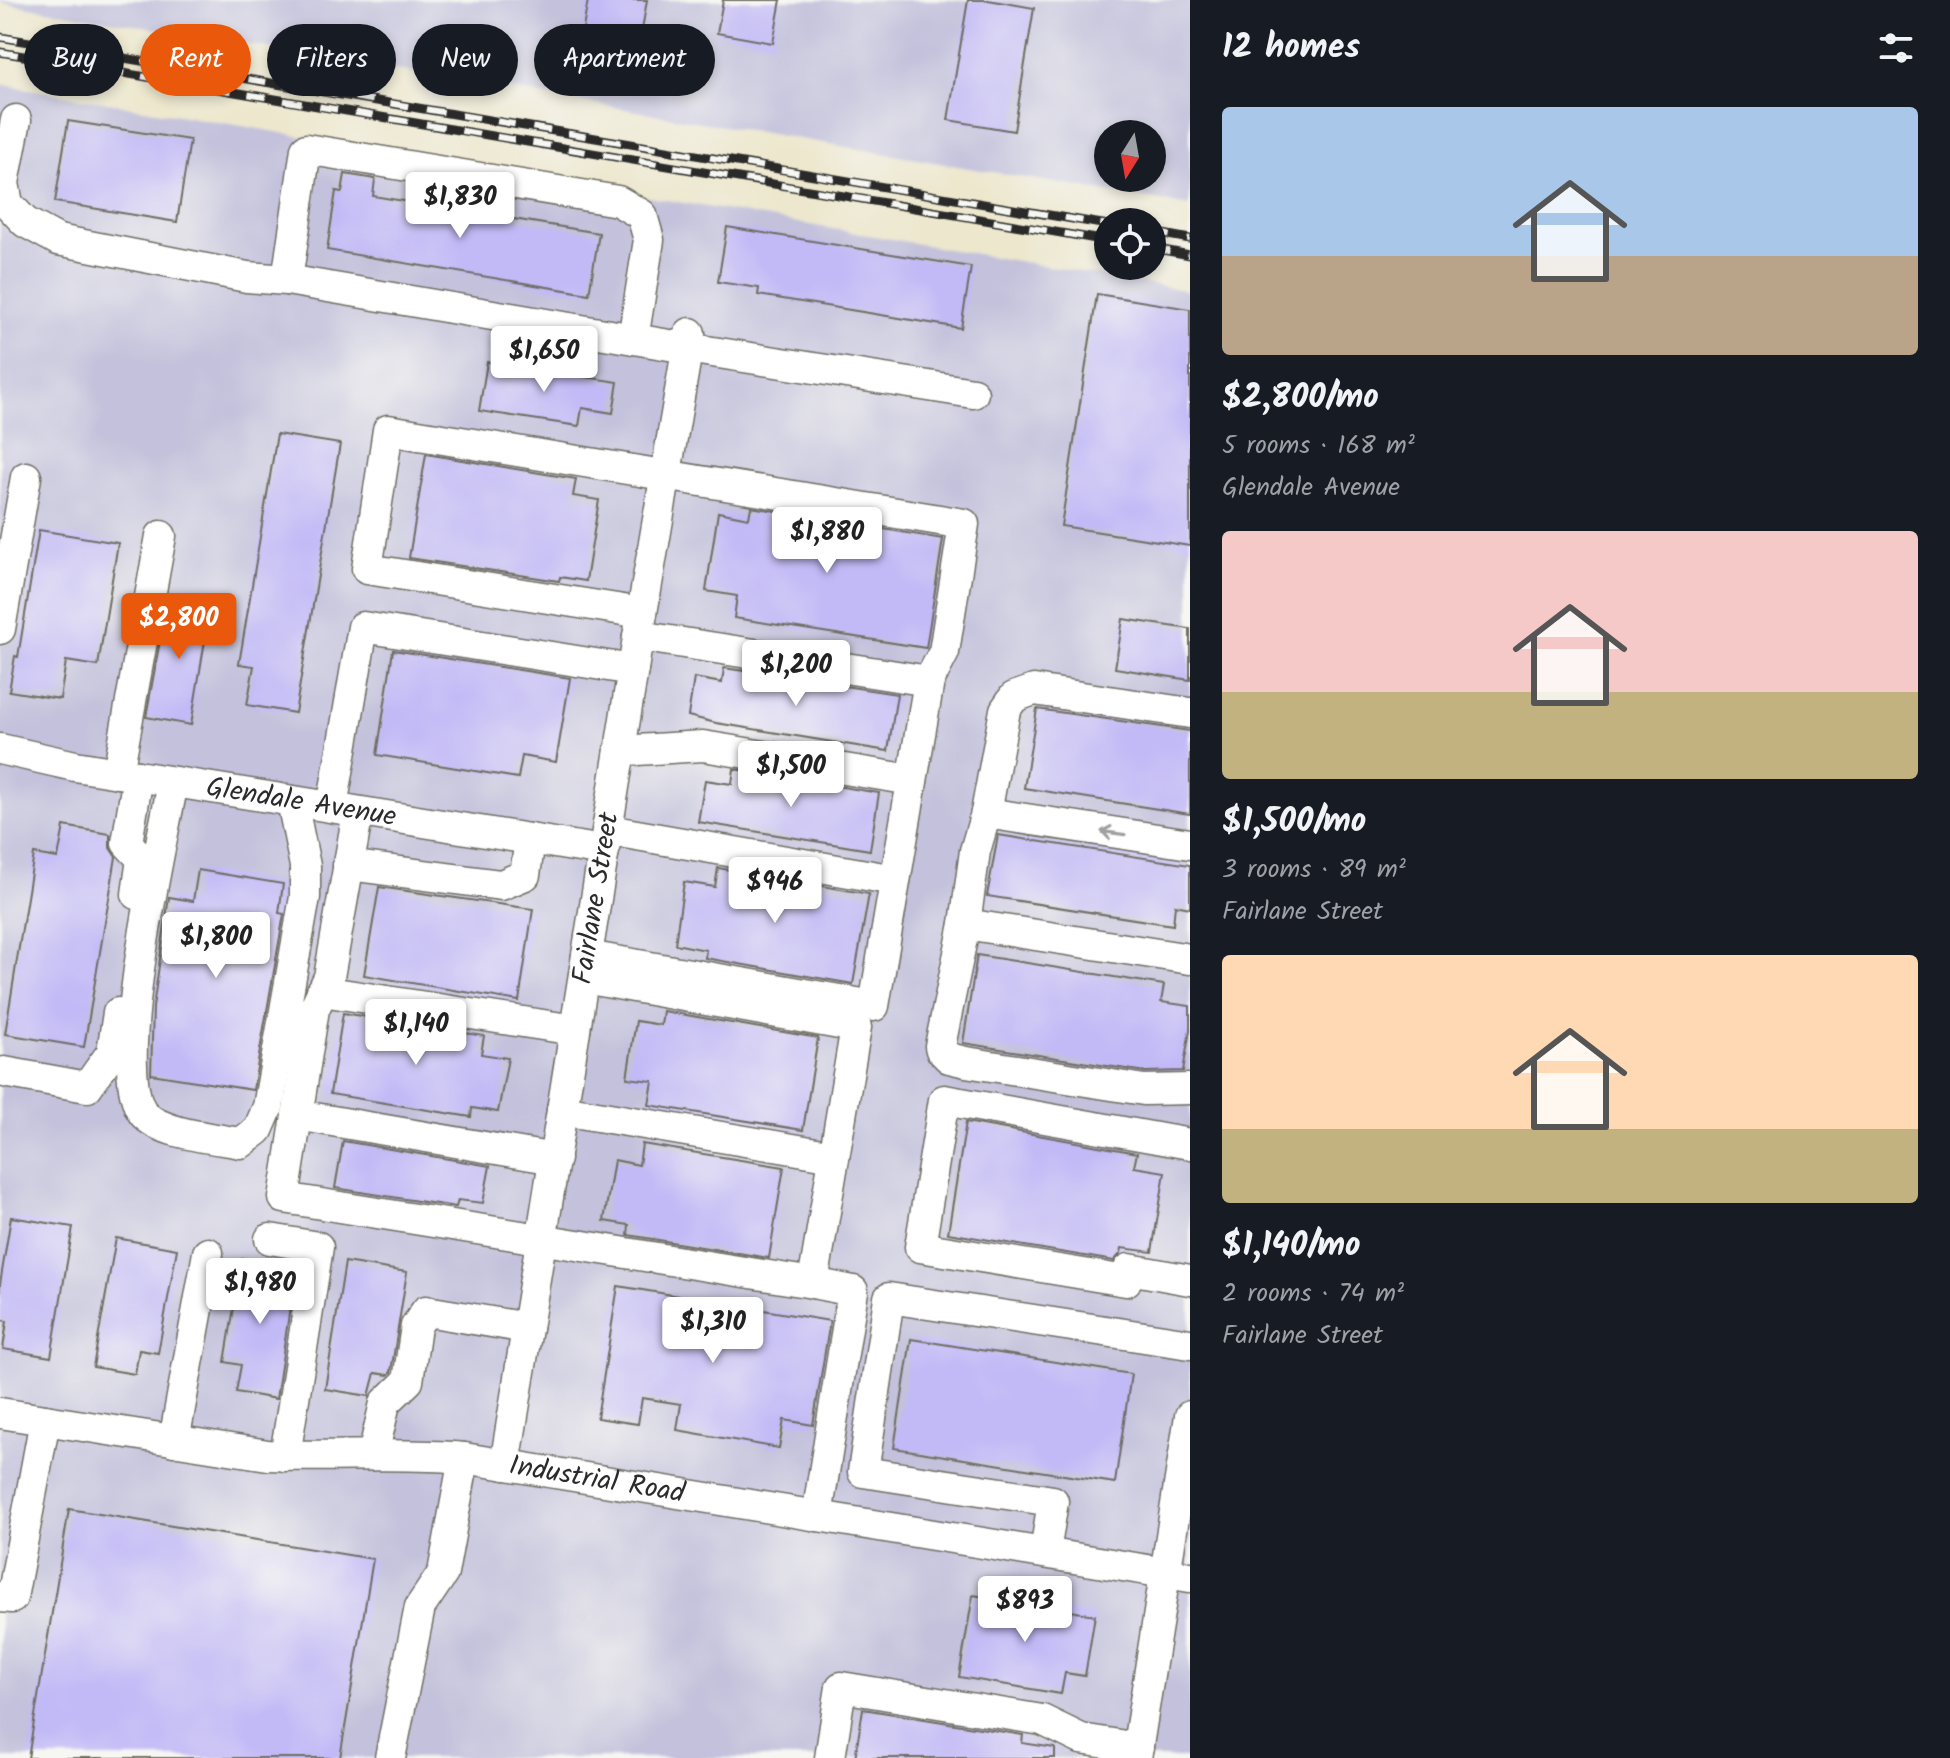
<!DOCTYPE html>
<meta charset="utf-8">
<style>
:root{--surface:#171b24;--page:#242831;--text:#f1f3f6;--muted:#9ea1a6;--accent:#ea580c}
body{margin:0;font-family:Kalam,sans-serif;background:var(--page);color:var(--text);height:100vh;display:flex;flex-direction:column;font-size:30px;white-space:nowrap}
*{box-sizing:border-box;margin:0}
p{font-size:26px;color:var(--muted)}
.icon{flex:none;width:44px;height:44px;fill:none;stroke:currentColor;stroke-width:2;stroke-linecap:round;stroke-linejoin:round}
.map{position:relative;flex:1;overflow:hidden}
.drawer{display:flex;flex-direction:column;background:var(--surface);width:760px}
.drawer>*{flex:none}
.hud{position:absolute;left:24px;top:24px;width:760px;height:72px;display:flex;gap:16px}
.needle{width:52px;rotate:191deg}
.tools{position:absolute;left:1094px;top:120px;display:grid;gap:16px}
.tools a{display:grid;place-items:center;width:72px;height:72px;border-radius:50%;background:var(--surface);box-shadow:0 4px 12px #0003;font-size:40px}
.price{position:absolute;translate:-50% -68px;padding:0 18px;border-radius:8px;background:#fff;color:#222;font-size:26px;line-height:52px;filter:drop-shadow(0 2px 4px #0008)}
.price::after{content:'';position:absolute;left:50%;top:48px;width:24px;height:18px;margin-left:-12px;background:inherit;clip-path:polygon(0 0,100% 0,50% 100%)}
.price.active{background:var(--accent);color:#fff}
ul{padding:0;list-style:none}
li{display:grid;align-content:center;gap:16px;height:424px;padding:0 32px}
li span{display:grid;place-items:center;height:248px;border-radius:8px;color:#555}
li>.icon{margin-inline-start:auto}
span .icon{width:144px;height:144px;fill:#fffc;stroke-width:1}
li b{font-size:34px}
h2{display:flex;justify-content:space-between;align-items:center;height:96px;padding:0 32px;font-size:34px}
.tag{padding:0 28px;border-radius:36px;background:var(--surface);box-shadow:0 4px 12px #0003;font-size:28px;line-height:72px}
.tag.active{background:var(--accent);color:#fff}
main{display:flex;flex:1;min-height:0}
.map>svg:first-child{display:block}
</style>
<main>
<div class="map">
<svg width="1190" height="1758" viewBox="0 0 1190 1758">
<rect width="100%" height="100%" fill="#f6f6f2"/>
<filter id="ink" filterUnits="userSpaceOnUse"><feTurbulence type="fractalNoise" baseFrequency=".0125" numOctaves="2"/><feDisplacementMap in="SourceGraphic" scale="16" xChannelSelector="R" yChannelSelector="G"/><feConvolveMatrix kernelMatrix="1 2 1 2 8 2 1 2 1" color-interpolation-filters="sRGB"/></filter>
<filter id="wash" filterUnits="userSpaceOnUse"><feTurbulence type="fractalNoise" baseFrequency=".006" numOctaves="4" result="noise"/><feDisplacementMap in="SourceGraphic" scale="32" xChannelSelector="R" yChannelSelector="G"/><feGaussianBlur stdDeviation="1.8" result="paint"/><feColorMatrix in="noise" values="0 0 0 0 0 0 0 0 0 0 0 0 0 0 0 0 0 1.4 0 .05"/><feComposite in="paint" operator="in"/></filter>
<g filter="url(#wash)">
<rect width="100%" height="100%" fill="#ede7cd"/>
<!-- industrial -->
<path fill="#c3c1db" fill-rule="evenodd" d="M0,0h1190v206l-1190,-204zM1108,134h44v44h-44z
M0,84l1190,207v1467h-1190z"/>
<g id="blocks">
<!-- building -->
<path fill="#c2baf6" d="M588,0h59l-12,72 -58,-9z
M723,0h58l-8,43 -56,-10z
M968,0h20l46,8 -20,123 -66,-11z
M68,121l122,19 -13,82 -122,-20z
M345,174l30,5 -2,17 226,37 -10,61 -262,-44 9,-59 6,1z
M727,227l244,40 -10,61 -203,-33 1,-7 -41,-6z
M1097,294l93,15v237l-129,-20z
M487,362l131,20 -5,31 -31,-5 -3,18 -100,-15z
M277,434l63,10 -45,269 -48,-8 7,-39 -15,-2z
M426,454l150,25 -3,17 26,4 -13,81 -26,-4 -1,4 -150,-23z
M751,507l192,32 -17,109 -192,-30 3,-22 -31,-5 12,-79 31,6z
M39,530l79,13 -20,123 -32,-5 -6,38 -51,-8 6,-35 3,1z
M168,597l43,7 -20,121 -45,-8z
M1123,619l67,10v51l-75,-12z
M393,650l177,28 -14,84 -34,-6 -4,22 -141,-23z
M724,668l173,26 -9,57 -172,-28 -28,-7 6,-38 28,5z
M1037,709l153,22v83l-166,-26z
M734,769l145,24 -9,57 -172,-28 7,-42 27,4z
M64,826l46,8v14l6,9 -32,190 -79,-13 29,-180 24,4z
M998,835l192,30v43l-15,-3 -2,20 -186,-29z
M718,868l151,26 -16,90 -148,-26 1,-8 -31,-6 9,-62 31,5z
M198,870l85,14 -4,29 5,1 -31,176 -102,-16 2,-67 16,-110 24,4z
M379,887l154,22 -14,92 -155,-26z
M977,955l187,30 -3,17 29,4v24l-7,41 -38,1 -182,-29z
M663,1011l155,27 -15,92 -154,-25 4,-24 -26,-3 9,-57 25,4z
M343,1013l141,23 -3,18 27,4 -10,54 -26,-4 -1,9 -141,-23z
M966,1122l171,31 -3,14 31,5 -13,80 -30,-4 -1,5 -7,8 -166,-28z
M343,1141l147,25 -7,37 -25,-3 -2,7 -121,-19z
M642,1144l142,23 -15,91 -141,-23 1,-10 -25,-4 10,-61 25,5z
M11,1217l62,10 -22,130 -48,-8 4,-28 -7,-1v-36z
M116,1238l61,11 -19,104 -19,-3 -4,24 -42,-7z
M242,1259l54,9 -20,131 -40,-7 5,-27 -16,-3z
M345,1262l62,10 -16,100 -3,3 -13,-2 -6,23 -44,-7z
M618,1286l212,35 -17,104 -29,-5 -5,28 -102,-18 4,-26 -39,-6 -4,26 -41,-6z
M911,1339l220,35 -16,109 -221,-35z
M69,1509l304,50 -33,199h-312z
M973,1595l122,20 -10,61 -20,-3 -4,21 -102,-17z
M863,1709l160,26 -1,8 33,5v10h-200z"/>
</g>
</g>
<g filter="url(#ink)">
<use href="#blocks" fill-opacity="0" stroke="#6f6d64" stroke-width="2"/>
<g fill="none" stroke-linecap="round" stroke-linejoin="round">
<defs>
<g id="minor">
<path d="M16,120l-12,63 4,21 17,18 33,18 189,37 40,3"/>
<path d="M633,339l16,-99 -7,-25 -24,-14 -312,-52 -19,131 400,68 286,45"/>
<path d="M0,629l26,-152"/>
<path d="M638,636l291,45"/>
<path id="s1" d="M0,749l75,17 529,85"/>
<path d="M620,751l83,-5 209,34"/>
<path d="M118,773l43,-237"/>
<path d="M173,782c-11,62 -64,286 -30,331 17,21 71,25 98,30l17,-13 10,-23 37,-210v-31l-13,-65"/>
<path d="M332,807l31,-180 270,43"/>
<path d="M358,812l-29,165 -15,32 -30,189 529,85 43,-256 -272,-49"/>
<path d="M986,813l19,-103 9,-13 20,-7 156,23"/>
<path d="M608,830l287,50"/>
<path d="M348,865l153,20 24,-10 5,-36"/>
<path d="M137,894l5,-35 -15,-16 11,-67"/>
<path d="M965,924l10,-73 11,-38 204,31"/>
<path d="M587,956l287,50 55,-325 15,-29 20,-128 -576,-94 -21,139 275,44"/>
<path d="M1190,959l-225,-35 -25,122 1,4 8,8 17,4 178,28 46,-1"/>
<path d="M322,991l253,39"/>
<path d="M4,1072l83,15 25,-35 6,-39"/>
<path d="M562,1110l272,46"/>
<path d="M297,1115l258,44"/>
<path d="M1190,1144l-246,-44 -24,147 206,34 3,-12 61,11"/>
<path d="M270,1239l48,8 -33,209"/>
<path d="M813,1283l40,8 -36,225"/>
<path id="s2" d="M0,1413l268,42c65,3 131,-3 196,3l726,119"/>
<path d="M174,1441l34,-188"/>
<path d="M373,1455l12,-52 23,-22 8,-55 10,-15 101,17"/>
<path id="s3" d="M505,1465l137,-852 48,-280"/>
<path d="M1045,1553l8,-52 -190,-29 26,-174 301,46"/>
<path d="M0,1597l12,1 33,-178"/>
<path d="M390,1758l30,-151 23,-34 21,-115"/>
<path d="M830,1758l11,-71 201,33 39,19 57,9"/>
<path d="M1136,1758l54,-342"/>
</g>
</defs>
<!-- minor casing -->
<use href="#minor" stroke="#6f6d64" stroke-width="33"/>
<!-- minor -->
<use href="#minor" stroke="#fff" stroke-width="30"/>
<defs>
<path id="rail" d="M0,37l1108,188
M0,52l1108,189
M1152,232l38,7
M1152,248l38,7"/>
</defs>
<!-- rail casing -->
<use href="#rail" stroke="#2b2b2b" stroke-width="9"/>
<!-- rail -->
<use href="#rail" stroke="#f6f6f2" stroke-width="6" stroke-dasharray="18" stroke-linecap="butt"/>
</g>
<!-- one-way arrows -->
<defs><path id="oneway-shaft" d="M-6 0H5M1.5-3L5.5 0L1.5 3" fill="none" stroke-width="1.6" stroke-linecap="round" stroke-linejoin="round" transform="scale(2)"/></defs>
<use stroke="#a0a0a0" href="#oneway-shaft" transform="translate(1113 833) rotate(-172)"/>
</g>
<g text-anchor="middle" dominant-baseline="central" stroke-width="6" stroke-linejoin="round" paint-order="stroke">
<!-- street labels -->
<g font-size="28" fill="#2b2b2b" stroke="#f6f6f2">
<text stroke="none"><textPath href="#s1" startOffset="306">Glendale Avenue</textPath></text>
<text stroke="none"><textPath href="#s3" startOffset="574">Fairlane Street</textPath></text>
<text stroke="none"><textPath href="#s2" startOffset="602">Industrial Road</textPath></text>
</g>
</g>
</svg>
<div class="tools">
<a><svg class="needle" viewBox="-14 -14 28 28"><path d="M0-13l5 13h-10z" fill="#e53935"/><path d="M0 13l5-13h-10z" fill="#9ea1a6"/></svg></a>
<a><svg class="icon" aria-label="locate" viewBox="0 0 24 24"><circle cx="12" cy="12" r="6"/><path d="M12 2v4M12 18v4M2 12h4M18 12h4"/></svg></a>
</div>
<b class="price" style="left:460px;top:240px">$1,830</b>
<b class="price" style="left:544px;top:394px">$1,650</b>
<b class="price" style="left:827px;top:575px">$1,880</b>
<b class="price active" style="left:179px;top:661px">$2,800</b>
<b class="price" style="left:796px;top:708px">$1,200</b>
<b class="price" style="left:791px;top:809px">$1,500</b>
<b class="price" style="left:775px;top:925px">$946</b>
<b class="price" style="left:216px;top:980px">$1,800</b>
<b class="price" style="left:416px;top:1067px">$1,140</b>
<b class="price" style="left:260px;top:1326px">$1,980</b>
<b class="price" style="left:713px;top:1365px">$1,310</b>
<b class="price" style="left:1025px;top:1644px">$893</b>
<div class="hud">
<a class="tag">Buy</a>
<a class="tag active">Rent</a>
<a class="tag">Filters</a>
<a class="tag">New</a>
<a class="tag">Apartment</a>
</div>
</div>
<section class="drawer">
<h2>12 homes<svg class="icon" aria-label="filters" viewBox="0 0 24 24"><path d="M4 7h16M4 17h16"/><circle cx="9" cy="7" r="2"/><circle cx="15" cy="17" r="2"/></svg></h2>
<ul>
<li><span style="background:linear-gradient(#a9c7e8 60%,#b9a48a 0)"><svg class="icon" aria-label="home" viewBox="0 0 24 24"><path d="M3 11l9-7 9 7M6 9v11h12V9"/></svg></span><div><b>$2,800/mo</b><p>5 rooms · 168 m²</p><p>Glendale Avenue</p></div></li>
<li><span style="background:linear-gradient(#f6c9c9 65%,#c2b280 0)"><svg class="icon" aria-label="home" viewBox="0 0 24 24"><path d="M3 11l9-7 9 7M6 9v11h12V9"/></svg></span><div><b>$1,500/mo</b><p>3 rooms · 89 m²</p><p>Fairlane Street</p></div></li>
<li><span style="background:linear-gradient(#ffd9b3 70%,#c2b280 0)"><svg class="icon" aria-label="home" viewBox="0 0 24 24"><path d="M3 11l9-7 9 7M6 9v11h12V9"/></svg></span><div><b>$1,140/mo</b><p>2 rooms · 74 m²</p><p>Fairlane Street</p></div></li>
</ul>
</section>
</main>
